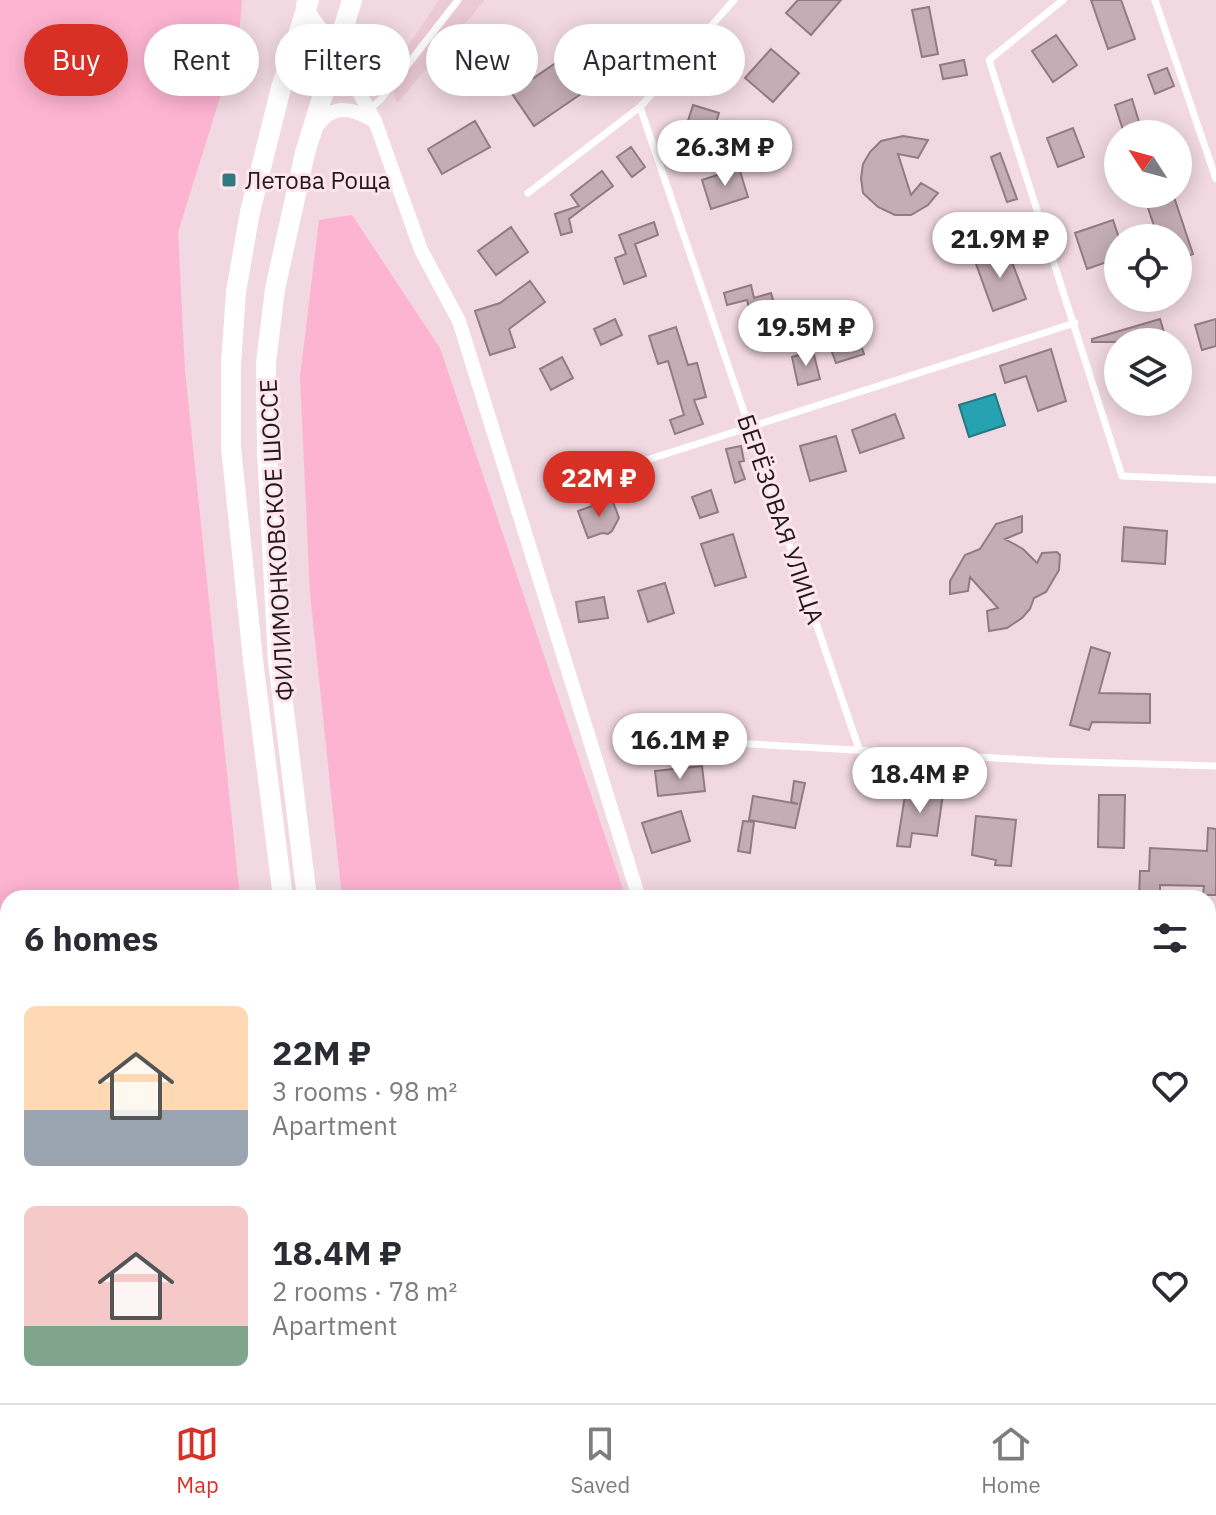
<!DOCTYPE html>
<meta charset="utf-8">
<style>
:root{--surface:#fff;--page:#f2f2f3;--text:#2b2b33;--muted:#7c7c81;--line:#e1e1e2;--accent:#d93025}
body{margin:0;font-family:"IBM Plex Sans",sans-serif;background:var(--page);color:var(--text);height:100vh;display:flex;flex-direction:column;font-size:30px;white-space:nowrap}
*{box-sizing:border-box;margin:0}
p{font-size:26px;color:var(--muted)}
.icon{flex:none;width:44px;height:44px;fill:none;stroke:currentColor;stroke-width:2;stroke-linecap:round;stroke-linejoin:round}
.map{position:relative;flex:1;overflow:hidden}
.panel{position:absolute;left:0px;top:890px;width:1216px;height:514px;display:flex;flex-direction:column;background:var(--surface);border-radius:24px 24px 0 0;box-shadow:0 4px 20px #0003}
.panel>*{flex:none}
.guide{position:absolute;left:24px;top:24px;width:800px;height:72px;display:flex;gap:16px}
.needle{width:52px;rotate:306deg}
.fabs{position:absolute;left:1104px;top:120px;display:grid;gap:16px}
.fabs a{display:grid;place-items:center;width:88px;height:88px;border-radius:50%;background:var(--surface);box-shadow:0 4px 20px #0003;font-size:40px}
.price{position:absolute;translate:-50% -68px;padding:0 18px;border-radius:28px;background:#fff;color:#222;font-size:26px;line-height:52px;filter:drop-shadow(0 2px 4px #0008)}
.price::after{content:'';position:absolute;left:50%;top:48px;width:24px;height:18px;margin-left:-12px;background:inherit;clip-path:polygon(0 0,100% 0,50% 100%)}
.price.selected{background:var(--accent);color:#fff}
ul{padding:0;list-style:none}
li{display:flex;align-items:center;gap:24px;height:200px;padding:0 24px}
li span{display:grid;place-items:center;flex:none;width:224px;height:160px;border-radius:12px;color:#555}
li>.icon{margin-inline-start:auto}
span .icon{width:96px;height:96px;fill:#fffc;stroke-width:1}
li b{font-size:34px}
h2{display:flex;justify-content:space-between;align-items:center;height:96px;padding:0 24px;font-size:34px}
.chip{padding:0 28px;border-radius:36px;background:var(--surface);box-shadow:0 4px 20px #0003;font-size:28px;line-height:72px}
.chip.selected{background:var(--accent);color:#fff}
.tabs{display:flex;justify-content:space-around;align-items:center;height:112px;border-top:2px solid var(--line);background:var(--surface);font-size:22px;color:var(--muted)}
.tabs a{display:grid;justify-items:center;gap:4px}
.tabs .selected{color:var(--accent)}
.map>svg:first-child{display:block}
</style>
<div class="map">
<svg width="1216" height="1403" viewBox="0 0 1216 1403">
<rect width="100%" height="100%" fill="#f1d8e1"/>
<!-- built -->
<path fill="#ebcad6" d="M439,0h46l-88,103 -8,-29z"/>
<!-- green -->
<path fill="#fdb4d0" d="M0,0h242l-3,37 -61,195 7,139 55,527h-232v498h277l1,7h-286z
M352,215l88,133 186,550h-284l-32,-305 -10,-216 19,-157z
M401,1396h277l-2,7h-274z"/>
<!-- water -->
<path fill="#26a2b0" stroke="#257984" stroke-width="2" d="M995,394l10,31 -36,12 -10,-32z"/>
<!-- building -->
<path fill="#c5adb5" stroke="#927b83" stroke-width="2" d="M798,0h43l-30,35 -25,-22z
M1091,0h30l14,39 -27,10z
M929,7l9,47 -16,3 -10,-47z
M1056,35l21,30 -24,17 -21,-31z
M771,49l28,24 -26,29 -28,-24z
M572,52l22,33 -60,41 -40,-59 18,-11 17,25z
M964,60l3,15 -24,4 -3,-14z
M1167,68l7,18 -19,8 -7,-19z
M1132,99l8,26 -17,5 -8,-25z
M693,105l26,8 -7,22 -26,-8z
M475,121l15,26 -48,27 -14,-25z
M1073,128l11,29 -26,10 -11,-29z
M903,136l25,4 -10,18 -20,-4 13,41 10,-12 17,10 -10,12 -17,10h-16l-17,-8 -15,-14 -2,-15 2,-14 7,-12 11,-11z
M631,147l14,20 -13,10 -15,-20z
M1000,153l17,46 -10,3 -16,-45z
M739,168l9,29 -37,12 -9,-29z
M602,171l11,15 -44,33 3,13 -11,3 -6,-21 24,-8 -8,-11z
M1160,194h13l20,60 -15,5v-21h-20l-13,-39z
M1113,220l5,15v23l-31,11 -12,-36z
M654,222l4,13 -23,9 11,32 -22,8 -9,-26 11,-4 -7,-19z
M511,227l17,25 -32,23 -18,-24z
M1007,249l19,50 -33,12 -18,-50z
M530,281l15,21 -36,27 6,18 -25,8 -15,-44 25,-8z
M751,285l3,13 17,-5 8,28 -25,7 -7,-28 -20,5 -3,-12z
M802,307l6,25 -17,5 -7,-24z
M850,315l14,39 -28,9 -14,-38z
M615,319l7,16 -21,10 -7,-16z
M1160,319l7,23h-75v-3z
M1216,319v27l-14,4 -7,-25z
M676,327l12,38 9,-2 9,34 -12,3 9,24 -28,10 -5,-14 14,-5 -16,-54 -10,3 -9,-28z
M1051,349l15,52 -28,10 -12,-35 -21,7 -5,-17z
M813,351l7,28 -22,6 -6,-28z
M562,357l11,21 -22,12 -11,-21z
M895,414l9,24 -44,15 -8,-23z
M836,436l10,35 -36,10 -10,-35z
M741,446l3,15 -5,1 6,17 -10,4 -9,-34z
M711,490l7,22 -18,6 -8,-21z
M612,499l7,19 -7,13 -4,3 -6,-1 -14,5 -10,-27z
M1022,516v16l-17,7 18,10 14,14 5,-10 15,-1 3,3 -1,15 -13,22 -12,6 -4,11 -8,9 -15,10 -18,3 -2,-20 11,-3 -28,-31 -2,14 -18,3v-13l15,-26 15,-6 16,-25z
M1124,527l43,4 -2,33 -43,-3z
M733,534l13,43 -31,9 -14,-42z
M665,583l9,30 -26,9 -10,-31z
M604,597l4,21 -29,4 -3,-20z
M1091,647l19,6 -11,40 51,1v29l-58,-1 -3,8 -19,-5z
M702,766l3,25 -47,5 -3,-25z
M794,781l11,2 -10,45 -46,-8 4,-24 45,8 -7,-2z
M906,789l37,5 -6,42 -25,-3 -2,14 -13,-1z
M1099,795h26l-1,53 -26,-1z
M681,811l9,30 -38,12 -10,-30z
M976,816l40,4 -5,46 -16,-1 1,-5 -24,-5z
M743,821l11,1 -4,31 -12,-2z
M1208,828l8,1v66h-13l1,-9 -44,-1v13h-21l1,-27h9l1,-23 57,3z"/>
<g fill="none" stroke-linecap="round" stroke-linejoin="round">
<!-- path -->
<path stroke="#aa979e" stroke-width="2" stroke-dasharray="6 4" stroke-linecap="butt" d="M0,928l8,8
M0,1392l8,-11
M682,1403l2,-7"/>
<!-- service -->
<path stroke="#fff" stroke-width="7" d="M1063,0l-74,60 133,416 94,4
M1155,0l61,179
M640,107l219,642
M369,110l12,-11 77,-99
M528,193l112,-86 94,-107
M625,467l450,-144
M715,742l332,19 169,5
M1208,1128l8,2"/>
<!-- minor -->
<path stroke="#fff" stroke-width="14" d="M303,4l33,47 39,70 46,129 38,71 180,577
M317,126c16,-23 36,-18 57,-5
M701,1403l1,-7"/>
<!-- secondary -->
<path stroke="#fff" stroke-width="20" d="M283,898l-30,-238 -22,-213v-83l5,-72 14,-80 31,-124 28,-88
M307,898l-29,-237 -11,-210 -1,-88 9,-74 30,-136 47,-153
M345,1396l1,7
M368,1396l1,7"/>
</g>
<!-- markers -->
<rect fill="#327a83" stroke="#ffe5ee" stroke-width="3" x="221" y="172" width="16" height="16" rx="4"/>
<g text-anchor="middle" dominant-baseline="central" stroke-width="6" stroke-linejoin="round" paint-order="stroke">
<!-- poi labels -->
<g font-size="24" fill="#221a1d" stroke="#ffe5ee" text-anchor="start">
<text x="245" y="180">Летова Роща</text>
</g>
<!-- street labels -->
<g font-size="24" fill="#221a1d" stroke="#ffe5ee">
<text transform="translate(781 519) rotate(71)">БЕРЁЗОВАЯ УЛИЦА</text>
<text transform="translate(276 540) rotate(-93)">ФИЛИМОНКОВСКОЕ ШОССЕ</text>
</g>
</g>
</svg>
<div class="fabs">
<a><svg class="needle" viewBox="-14 -14 28 28"><path d="M0-13l5 13h-10z" fill="#e53935"/><path d="M0 13l5-13h-10z" fill="#7c7c81"/></svg></a>
<a><svg class="icon" aria-label="locate" viewBox="0 0 24 24"><circle cx="12" cy="12" r="6"/><path d="M12 2v4M12 18v4M2 12h4M18 12h4"/></svg></a>
<a><svg class="icon" aria-label="layers" viewBox="0 0 24 24"><path d="M12 4l9 5-9 5-9-5zM3 14l9 5 9-5"/></svg></a>
</div>
<b class="price" style="left:725px;top:188px">26.3M ₽</b>
<b class="price" style="left:1000px;top:280px">21.9M ₽</b>
<b class="price" style="left:806px;top:368px">19.5M ₽</b>
<b class="price selected" style="left:599px;top:519px">22M ₽</b>
<b class="price" style="left:680px;top:781px">16.1M ₽</b>
<b class="price" style="left:920px;top:815px">18.4M ₽</b>
<div class="guide">
<a class="chip selected">Buy</a>
<a class="chip">Rent</a>
<a class="chip">Filters</a>
<a class="chip">New</a>
<a class="chip">Apartment</a>
</div>
<section class="panel">
<h2>6 homes<svg class="icon" aria-label="filters" viewBox="0 0 24 24"><path d="M4 7h16M4 17h16"/><circle cx="9" cy="7" r="2"/><circle cx="15" cy="17" r="2"/></svg></h2>
<ul>
<li><span style="background:linear-gradient(#ffd9b3 65%,#9aa5b1 0)"><svg class="icon" aria-label="home" viewBox="0 0 24 24"><path d="M3 11l9-7 9 7M6 9v11h12V9"/></svg></span><div><b>22M ₽</b><p>3 rooms · 98 m²</p><p>Apartment</p></div><svg class="icon" aria-label="heart" viewBox="0 0 24 24"><path d="M12 20l-8-8c-3-5 5-10 8-4 3-6 11-1 8 4z"/></svg></li>
<li><span style="background:linear-gradient(#f6c9c9 75%,#7fa58c 0)"><svg class="icon" aria-label="home" viewBox="0 0 24 24"><path d="M3 11l9-7 9 7M6 9v11h12V9"/></svg></span><div><b>18.4M ₽</b><p>2 rooms · 78 m²</p><p>Apartment</p></div><svg class="icon" aria-label="heart" viewBox="0 0 24 24"><path d="M12 20l-8-8c-3-5 5-10 8-4 3-6 11-1 8 4z"/></svg></li>
</ul>
</section>
</div>
<nav class="tabs">
<a class="selected"><svg class="icon" aria-label="map" viewBox="0 0 24 24"><path d="M3 6l6-2 6 2 6-2v14l-6 2-6-2-6 2zM9 4v14M15 6v14"/></svg>Map</a>
<a><svg class="icon" aria-label="saved" viewBox="0 0 24 24"><path d="M7 4h10v16l-5-4-5 4z"/></svg>Saved</a>
<a><svg class="icon" aria-label="home" viewBox="0 0 24 24"><path d="M3 11l9-7 9 7M6 9v11h12V9"/></svg>Home</a>
</nav>
